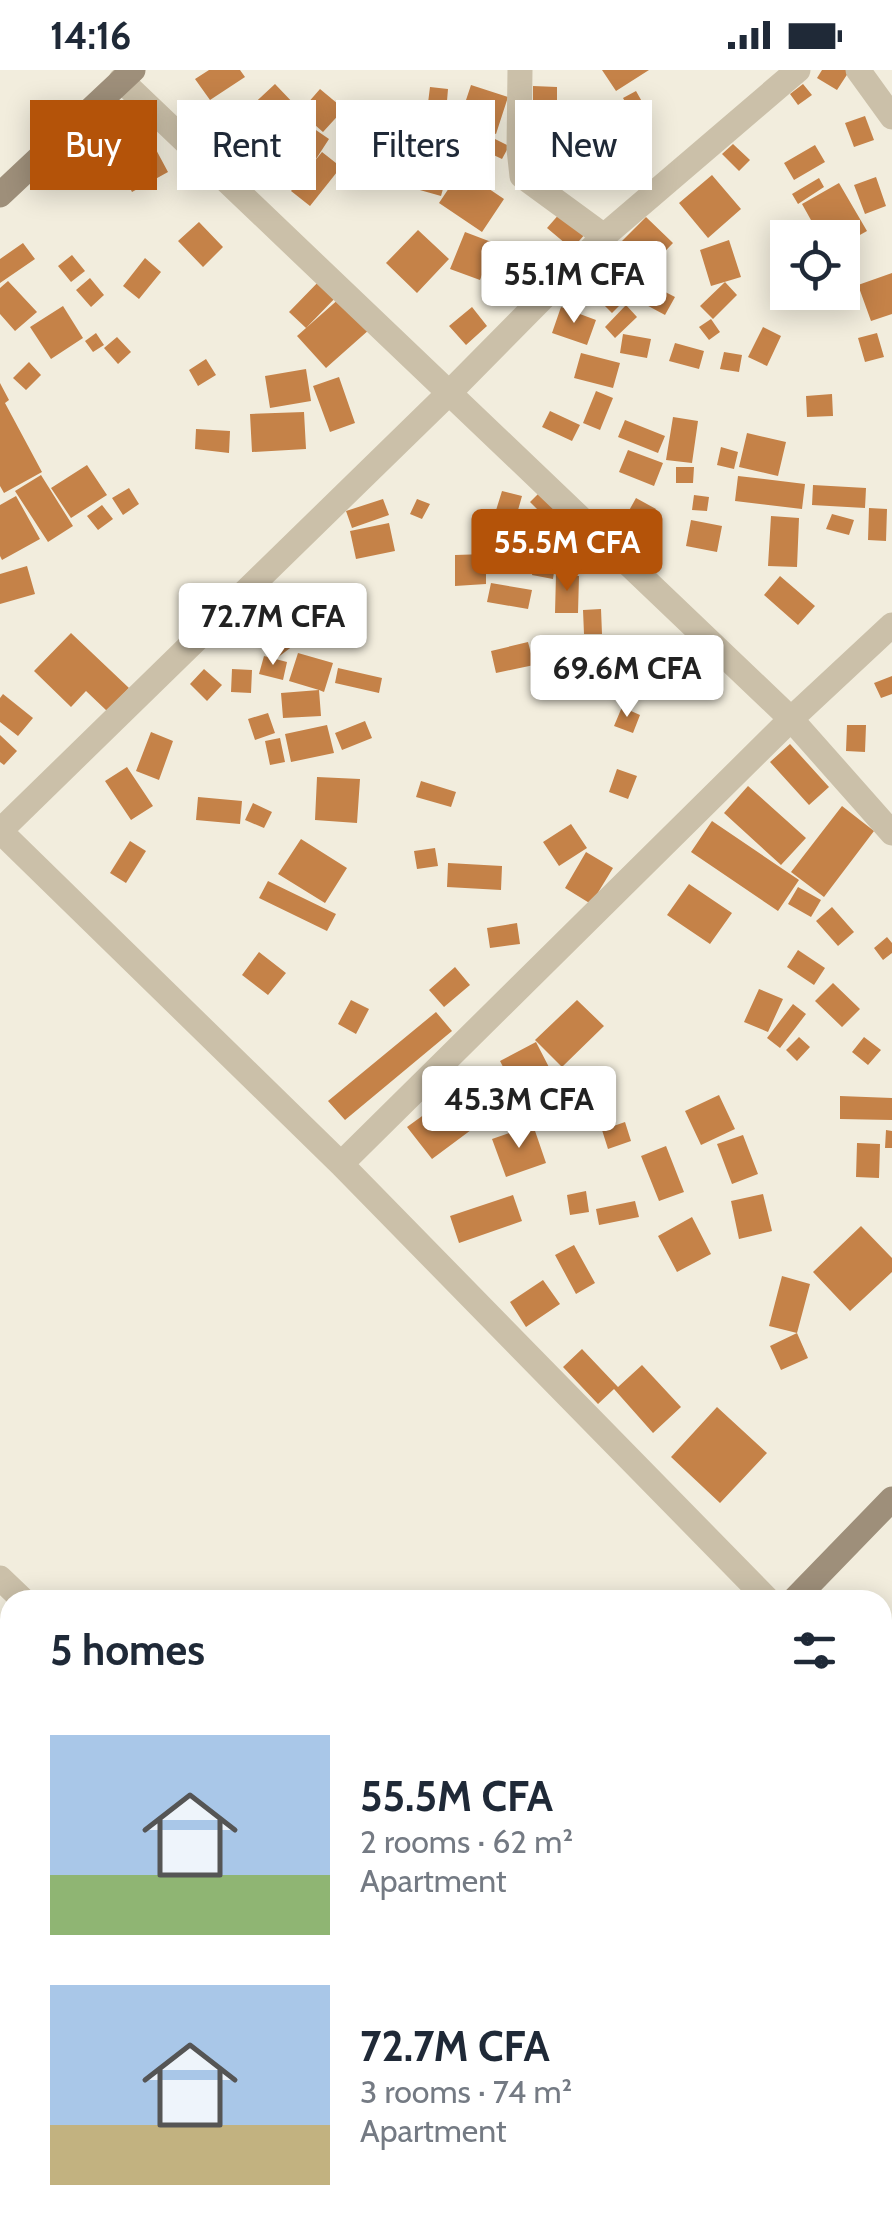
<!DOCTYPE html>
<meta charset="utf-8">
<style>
:root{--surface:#fff;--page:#f6f6f7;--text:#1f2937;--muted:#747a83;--accent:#b45309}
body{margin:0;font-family:Cabin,sans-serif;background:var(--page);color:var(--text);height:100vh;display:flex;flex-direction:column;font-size:38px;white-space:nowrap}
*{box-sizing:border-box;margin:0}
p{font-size:32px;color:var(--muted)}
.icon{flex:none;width:55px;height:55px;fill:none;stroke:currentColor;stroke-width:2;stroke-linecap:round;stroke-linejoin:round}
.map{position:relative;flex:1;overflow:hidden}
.side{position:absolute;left:0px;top:1520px;width:892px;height:642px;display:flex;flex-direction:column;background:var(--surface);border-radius:30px 30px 0 0;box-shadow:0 5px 25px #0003}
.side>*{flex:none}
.banner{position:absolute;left:30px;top:30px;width:832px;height:90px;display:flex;gap:20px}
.controls{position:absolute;left:770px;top:150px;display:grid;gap:20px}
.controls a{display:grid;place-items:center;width:90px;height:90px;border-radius:0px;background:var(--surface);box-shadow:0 5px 25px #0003;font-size:50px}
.price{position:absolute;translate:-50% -85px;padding:0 22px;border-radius:10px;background:#fff;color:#222;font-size:32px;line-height:65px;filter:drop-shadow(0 2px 5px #0008)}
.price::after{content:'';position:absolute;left:50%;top:60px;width:30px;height:22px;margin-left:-15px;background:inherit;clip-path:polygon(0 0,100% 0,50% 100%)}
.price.selected{background:var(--accent);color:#fff}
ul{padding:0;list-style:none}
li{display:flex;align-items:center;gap:30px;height:250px;padding:0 50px}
li span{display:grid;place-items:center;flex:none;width:280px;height:200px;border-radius:0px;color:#555}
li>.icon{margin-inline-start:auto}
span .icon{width:120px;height:120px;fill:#fffc;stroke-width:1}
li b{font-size:42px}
h2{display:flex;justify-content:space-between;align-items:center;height:120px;padding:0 50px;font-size:42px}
.tag{padding:0 35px;border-radius:0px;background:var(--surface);box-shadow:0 5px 25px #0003;font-size:35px;line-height:90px}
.tag.selected{background:var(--accent);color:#fff}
.status{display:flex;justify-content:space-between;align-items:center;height:70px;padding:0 50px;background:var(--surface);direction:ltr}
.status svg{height:28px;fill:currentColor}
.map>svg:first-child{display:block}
</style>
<div class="status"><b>14:16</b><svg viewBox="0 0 49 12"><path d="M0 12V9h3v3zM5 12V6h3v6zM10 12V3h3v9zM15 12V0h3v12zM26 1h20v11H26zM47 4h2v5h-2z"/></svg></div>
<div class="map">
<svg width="892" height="2162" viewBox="0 0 892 2162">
<rect width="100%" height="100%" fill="#f2eddd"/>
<!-- building -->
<path fill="#c58248" d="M209,0h31l5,7 -35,23 -15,-21z
M602,0h47l-33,21z
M822,0h28l-13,20 -20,-12z
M275,14l22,23 -29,27 -22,-23z
M803,14l9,11 -14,10 -8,-11z
M471,15l37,12 -12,37 -37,-13z
M533,16l24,1v20l-24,-1z
M430,17l18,2 -2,24 -19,-2z
M320,19l24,20 -21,23 -23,-20z
M636,21l13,23 -13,8 -13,-24z
M579,31l15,38 -43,17 -15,-38z
M865,46l9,24 -20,7 -9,-24z
M297,47l32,22 -13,20 -33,-22z
M430,47l43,21 -18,37 -44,-22z
M631,52l9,17 -55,30 -9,-17z
M491,67l18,9 -7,13 -17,-8z
M153,74l15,28 -36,20 -15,-29z
M733,74l17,16 -11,11 -17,-17z
M815,75l10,17 -31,18 -10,-17z
M322,82l19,15 -31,39 -19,-15z
M400,95l46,13 -5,18 -46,-13z
M461,100l43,29 -22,33 -43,-29z
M712,105l29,34 -33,29 -29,-35z
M876,107l10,29 -21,8 -11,-29z
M819,108l5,9 -26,17 -6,-10z
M839,113l28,48 -25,14v-7h-21l-19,-34z
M561,142l25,21 -14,16 -25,-21z
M646,147l27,26 -26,27 -27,-27z
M199,152l24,25 -20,20 -25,-26z
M418,160l31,29 -32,34 -31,-30z
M465,162l29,11 -14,37 -30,-11z
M729,170l12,37 -30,9 -11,-36z
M23,173l12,16 -35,24v-24z
M72,185l13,16 -14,11 -13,-16z
M493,185l38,10 -10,36 -38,-11z
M145,188l16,14 -22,27 -16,-13z
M629,199l14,13 -31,31 -14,-14z
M892,203v41l-21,7 -13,-36z
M324,206l17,16 -35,36 -17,-16z
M90,208l14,17 -13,12 -15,-17z
M8,211l29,31 -22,19 -15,-17v-26z
M725,212l12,13 -24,24 -13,-13z
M648,213l27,14 -10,18 -26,-14z
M341,227l29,32 -44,39 -29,-32z
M626,235l11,12 -22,21 -10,-11z
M63,236l20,32 -32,21 -21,-32z
M472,237l15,19 -21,19 -17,-19z
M561,237l35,13 -9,25 -35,-12z
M711,249l9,13 -11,8 -10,-13z
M763,257l18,9 -14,30 -19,-9z
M96,263l8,12 -11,7 -8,-11z
M877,263l7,24 -19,5 -7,-24z
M623,264l28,5 -4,19 -27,-5z
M117,267l14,15 -13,12 -14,-16z
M675,273l29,8 -5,18 -30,-8z
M724,282l18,3 -3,17 -19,-3z
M581,283l39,10 -7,25 -39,-10z
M206,289l10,16 -18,11 -9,-16z
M29,292l12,13 -15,15 -13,-12z
M306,299l5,32 -41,7 -5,-32z
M339,307l16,46 -25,9 -17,-46z
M0,313l9,17 -4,3 37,69 -38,21 -4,-7z
M596,321l17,7 -13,32 -17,-7z
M832,324l1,22 -26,1 -1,-21z
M550,341l30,14 -8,16 -30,-14z
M304,342l2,37 -54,3 -2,-38z
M673,347l25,4 -6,42 -26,-3z
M625,350l40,16 -7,17 -40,-16z
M196,359l34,2 -1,22 -34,-4z
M747,363l39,9 -8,34 -39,-9z
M721,377l17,5 -4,17 -17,-4z
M628,380l35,13 -9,23 -35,-14z
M87,395l20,30 -36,23 -20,-30z
M676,397h18l-1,16h-17z
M41,405l32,51 -25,16 -33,-51z
M738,406l67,8 -3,25 -67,-8z
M813,415l53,3 -1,20 -53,-3z
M129,418l10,16 -16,11 -11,-17z
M502,421l20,5 -13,46 -21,-6z
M541,421l16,15 -11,12 -16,-16z
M694,425l15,2 -2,14 -15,-1z
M16,426l24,43 -38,21 -2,-4v-51z
M636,428l20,11 -11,18 -19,-11z
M383,429l6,16 -37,13 -6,-17z
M417,429l13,5 -8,15 -12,-5z
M102,435l11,14 -15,11 -11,-14z
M869,438l18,1 -1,32 -18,-1z
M832,444l22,6 -5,15 -23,-6z
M771,446l28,2 -2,49 -29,-1z
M691,450l31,6 -5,26 -31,-6z
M389,453l6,28 -39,8 -6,-28z
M486,484v30l-31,2v-31z
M536,486l20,3 -3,20 -21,-4z
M27,496l8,28 -35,10v-30z
M556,505l23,1 -1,37h-23z
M780,506l35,30 -17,19 -34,-30z
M491,513l41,7 -4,19 -41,-7z
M601,539l1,25h-18l-1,-24z
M274,541l24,31 -21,16 -24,-31z
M71,563l58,55 -22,23 -21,-20 -15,16 -37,-36z
M528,572l6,23 -38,8 -5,-22z
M582,573h40l-1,46h-40z
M656,577l35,2 -3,42 -35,-2z
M298,583l35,10 -9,29 -5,-2 2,26 -38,2 -2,-25 38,-3 -30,-9z
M264,586l23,6 -4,18 -24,-6z
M338,598l44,10 -3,15 -44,-10z
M204,599l18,16 -15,16 -17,-17z
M232,599l20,1 -1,23 -20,-1z
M892,606v18l-11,4 -7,-15z
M3,624l30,24 -15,18 -18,-14v-24z
M622,637l18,8 -7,18 -19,-7z
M268,643l7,20 -20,7 -7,-21z
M365,651l7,17 -30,12 -7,-17z
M327,655l7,28 -43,9 -6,-28z
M847,655h19l-1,27 -19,-1z
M151,662l22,9 -14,39 -23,-9z
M0,665l17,16 -13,14 -4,-3z
M280,668l5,24 -15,3 -5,-24z
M790,674l39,43 -20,18 -39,-43z
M127,697l26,39 -22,14 -26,-39z
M617,699l20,7 -9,23 -19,-7z
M317,707l43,2 -3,44 -42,-3z
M421,711l35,11 -5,15 -35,-10z
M748,716l58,52 -25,27 -57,-52z
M198,727l44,4 -2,23 -44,-4z
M253,733l19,9 -8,16 -19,-8z
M842,736l32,25 -50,66 -33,-25z
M712,751l87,59 -21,31 -87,-59z
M571,754l16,24 -28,18 -16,-24z
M301,769l46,29 -22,35 -47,-29z
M130,771l16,10 -20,32 -16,-10z
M435,778l3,18 -21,3 -3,-18z
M586,782l27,16 -22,36 -26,-16z
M448,793l54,3 -1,24 -54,-3z
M268,811l68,33 -9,17 -68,-33z
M689,814l43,29 -22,31 -43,-29z
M798,817l23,13 -10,17 -23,-13z
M832,837l22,25 -16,14 -22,-25z
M517,853l3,21 -30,4 -3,-20z
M887,867l5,6v10l-9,7 -9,-12z
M798,880l27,18 -11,17 -27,-18z
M259,882l27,21 -18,22 -26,-20z
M455,897l15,18 -26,22 -15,-17z
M833,913l27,26 -18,18 -27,-26z
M759,919l24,10 -15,33 -24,-10z
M351,930l18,9 -13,25 -18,-10z
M577,930l27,26 -42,41 -27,-27z
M793,934l13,10 -26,34 -13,-10z
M436,942l16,19 -107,89 -17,-19z
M799,967l11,10 -13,14 -11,-11z
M864,967l17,13 -13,15 -16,-13z
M536,972l17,33 -36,19 -17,-33z
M502,1012l13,20 -35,23 -13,-20z
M719,1025l16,34 -34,16 -16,-34z
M840,1026l52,2v22l-52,-1z
M447,1028l24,32 -39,29 -25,-32z
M625,1052l6,19 -23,8 -6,-19z
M533,1055l13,38 -40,14 -14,-38z
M886,1060l6,1v17h-7z
M743,1065l15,39 -26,10 -15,-40z
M857,1073l23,1 -1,34 -23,-1z
M666,1076l18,46 -25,9 -18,-45z
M586,1121l3,21 -19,3 -3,-20z
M763,1124l9,37 -33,8 -8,-38z
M513,1125l9,26 -63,22 -9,-27z
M635,1131l4,16 -40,8 -3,-16z
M692,1147l19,37 -34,18 -19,-36z
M861,1156l31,32v14l-42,39 -37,-39z
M574,1175l21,38 -19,11 -21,-39z
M782,1206l28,8 -13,49 -28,-7z
M543,1210l17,24 -34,23 -16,-25z
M797,1263l11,25 -27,12 -11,-24z
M582,1279l36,38 24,-22 39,42 -28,26 -39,-44 -16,15 -35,-37z
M717,1337l50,46 -47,50 -49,-46z
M0,1667l10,18v17l-10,5z
M882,1724l10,15v9l-10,6z"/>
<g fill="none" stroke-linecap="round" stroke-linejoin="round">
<!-- street -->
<path stroke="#cbc0a9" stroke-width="25" d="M520,0l-1,79 3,27 82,60
M858,0l34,47
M121,10l670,639 101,114
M0,761l449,-438 155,-157 194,-166
M0,761l341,333 427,436
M341,1094l450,-445 101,-94
M0,1508l23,22
M696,2152l7,10"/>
<!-- secondary -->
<path stroke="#9e8f7a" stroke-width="25" d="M0,125l133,-125
M794,1530l98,-101
M152,2162l9,-10"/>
</g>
</svg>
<div class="controls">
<a><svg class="icon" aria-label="locate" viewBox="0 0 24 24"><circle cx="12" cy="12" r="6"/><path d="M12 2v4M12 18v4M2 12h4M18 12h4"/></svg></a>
</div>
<b class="price" style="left:574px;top:256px">55.1M CFA</b>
<b class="price selected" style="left:567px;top:524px">55.5M CFA</b>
<b class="price" style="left:273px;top:598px">72.7M CFA</b>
<b class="price" style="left:627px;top:650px">69.6M CFA</b>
<b class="price" style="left:519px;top:1081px">45.3M CFA</b>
<div class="banner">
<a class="tag selected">Buy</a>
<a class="tag">Rent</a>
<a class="tag">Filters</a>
<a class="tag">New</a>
</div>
<section class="side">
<h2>5 homes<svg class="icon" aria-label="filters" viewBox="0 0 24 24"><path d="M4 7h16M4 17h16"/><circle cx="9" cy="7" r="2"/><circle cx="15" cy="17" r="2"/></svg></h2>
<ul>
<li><span style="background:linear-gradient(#a9c7e8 70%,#8fb573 0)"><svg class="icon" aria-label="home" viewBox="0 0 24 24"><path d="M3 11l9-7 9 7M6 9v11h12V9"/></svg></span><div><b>55.5M CFA</b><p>2 rooms · 62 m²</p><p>Apartment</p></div></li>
<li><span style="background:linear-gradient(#a9c7e8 70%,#c2b280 0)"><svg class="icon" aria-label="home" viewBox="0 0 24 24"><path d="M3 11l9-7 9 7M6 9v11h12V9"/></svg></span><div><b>72.7M CFA</b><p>3 rooms · 74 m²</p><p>Apartment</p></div></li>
</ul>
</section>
</div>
